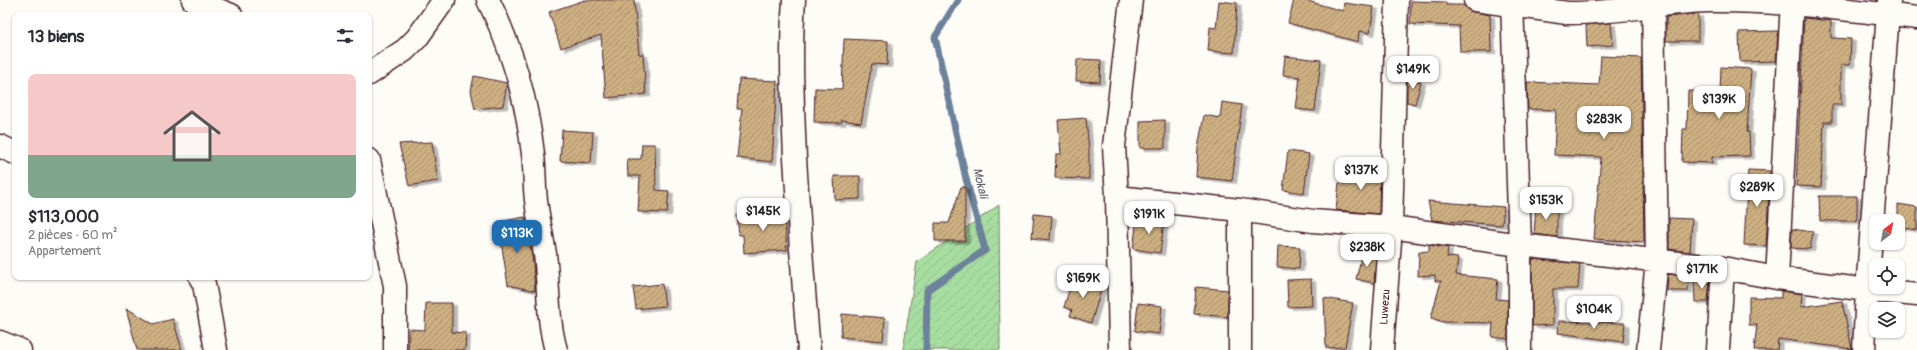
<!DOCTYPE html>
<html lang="fr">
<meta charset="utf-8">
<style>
:root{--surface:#fff;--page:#f7f7f7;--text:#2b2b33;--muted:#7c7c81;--line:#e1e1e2;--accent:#1f6fb2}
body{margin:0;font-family:Pangolin,sans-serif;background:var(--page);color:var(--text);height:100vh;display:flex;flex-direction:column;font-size:15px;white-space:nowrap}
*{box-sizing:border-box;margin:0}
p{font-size:13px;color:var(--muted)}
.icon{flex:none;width:22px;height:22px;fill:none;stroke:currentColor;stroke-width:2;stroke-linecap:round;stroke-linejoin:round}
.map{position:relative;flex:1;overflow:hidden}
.drawer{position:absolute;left:12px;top:12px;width:360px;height:268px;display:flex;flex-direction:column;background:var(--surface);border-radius:8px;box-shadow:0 1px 3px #0004}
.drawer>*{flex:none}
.needle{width:26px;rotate:32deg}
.fabs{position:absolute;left:1869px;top:214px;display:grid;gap:8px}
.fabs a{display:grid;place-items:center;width:36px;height:36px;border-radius:8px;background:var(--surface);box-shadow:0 1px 3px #0004;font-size:20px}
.price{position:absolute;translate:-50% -34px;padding:0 9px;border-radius:8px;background:#fff;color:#222;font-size:13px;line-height:26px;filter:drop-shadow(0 1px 2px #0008)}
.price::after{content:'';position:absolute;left:50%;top:24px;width:12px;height:9px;margin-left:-6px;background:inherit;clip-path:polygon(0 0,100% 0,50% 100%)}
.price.active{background:var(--accent);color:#fff}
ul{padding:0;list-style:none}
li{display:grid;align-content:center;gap:8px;height:212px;padding:0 16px}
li+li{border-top:1px solid var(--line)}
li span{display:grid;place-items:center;height:124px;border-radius:8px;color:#555}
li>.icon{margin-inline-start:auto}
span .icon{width:72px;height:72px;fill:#fffc;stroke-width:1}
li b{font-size:17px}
h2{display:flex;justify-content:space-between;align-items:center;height:48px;padding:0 16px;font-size:17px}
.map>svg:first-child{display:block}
</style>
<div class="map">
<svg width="1917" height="350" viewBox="0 0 1917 350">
<defs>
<pattern id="garden-furrows" width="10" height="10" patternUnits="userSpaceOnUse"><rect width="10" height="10" fill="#a7dda1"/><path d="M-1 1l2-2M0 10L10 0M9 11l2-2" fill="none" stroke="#91bd8b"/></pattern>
<pattern id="building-hatch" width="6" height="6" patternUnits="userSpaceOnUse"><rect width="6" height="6" fill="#cdb082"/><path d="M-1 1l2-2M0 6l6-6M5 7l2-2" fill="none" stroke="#a88f6b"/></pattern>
<filter id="shadow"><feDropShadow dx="4.5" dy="2.5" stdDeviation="0" flood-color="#0004"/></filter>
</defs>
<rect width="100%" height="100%" fill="#fdfcf7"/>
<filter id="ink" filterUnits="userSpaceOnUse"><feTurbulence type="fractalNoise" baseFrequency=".025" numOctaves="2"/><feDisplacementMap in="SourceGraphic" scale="8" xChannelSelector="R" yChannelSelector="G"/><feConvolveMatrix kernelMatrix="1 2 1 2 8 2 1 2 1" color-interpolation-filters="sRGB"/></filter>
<g filter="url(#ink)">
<!-- garden -->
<path fill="url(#garden-furrows)" stroke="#787e66" d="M999,205l1,145h-97l14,-88z"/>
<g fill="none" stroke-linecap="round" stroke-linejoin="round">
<!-- stream -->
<path stroke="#6c819a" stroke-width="7" d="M926,350l1,-60 58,-40 -19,-71 -31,-142 23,-37"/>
</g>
<!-- building -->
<path fill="url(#building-hatch)" stroke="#4a1f2b" filter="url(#shadow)" d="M585,0h49l5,54h4l3,40 -40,4 -5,-63 -40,13 -12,-36z
M1294,0h10l39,11 1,-8 30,4 -4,26 -11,-2 -1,11 -70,-19z
M1219,1l18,2 -3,50 -26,-2 2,-24 6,1z
M1411,1l35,1v3h18l4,5 5,2 17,3 1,37h-31l-1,-26 -49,-2z
M1698,14v27h-32v-24z
M1804,18l27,3v17l20,1 -1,26h-9v40h-9v17h-8l-3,65 -25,-1z
M1611,23l2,22 -26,2 -1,-22z
M1778,31l-2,30 -36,1 -1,-30z
M844,39l44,2 -1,24 -15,-1 -11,59 -19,-3 -1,3 -27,-1 1,-34 27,1z
M1285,56l36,4 -6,51 -19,-2 4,-32 -17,-2z
M1601,56l40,2 3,184 -50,-3 7,-82 -47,-2 2,-45 -28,-1 -1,-27 72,3z
M1077,59l24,1 -1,22 -24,-1z
M1721,67l30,2 -4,63h2l1,24 -38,1v6l-30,-1 1,-33h4l1,-38 32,1z
M474,76l33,7 -4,23 -28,3 -4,-18z
M1407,78l14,4 -6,22 -8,-2z
M739,79l38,2 -5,81 -35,-4 5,-49h-5z
M1222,102l20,3 -10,76 -36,-4 2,-29 6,-33 16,3z
M1086,118l3,34v27l-34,-1 1,-24h5l-3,-34z
M1165,120v28h-25v-27z
M562,130l31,2 -2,31 -31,-2z
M432,142l6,39 -29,5 -10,-42z
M642,144h13l1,46 13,1 -2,22 -29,-1 2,-36h-12l-1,-17h14z
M1288,151l21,3 -5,39 -21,-3z
M1351,165l29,2 -1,47 -43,-4 3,-27 10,1z
M1748,170l22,1 -4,75 -22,-1z
M834,176h26v23l-25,1z
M961,187h4v54h-30v-18h14z
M1819,196h38v25h-37z
M1428,201l76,6 -2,18 -70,-5z
M1898,204l19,3v23l-19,-3z
M1536,206l21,1v30l-23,-3z
M784,212l3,38 -43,3 -1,-18h-4l-2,-20z
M1034,214l18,2 -2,24 -18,-2z
M525,217l8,46 2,28 -27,-6 -10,-63z
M1137,218l27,3 -4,32 -27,-4z
M1669,218l23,1 -2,33 -21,-3z
M1792,229l21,3 -3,17 -19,-1z
M1429,245l19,3 -1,9 11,1 -2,17 42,4 -2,20 12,1v39l-16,-2 1,-14 -50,-1 -12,-4 10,-37h-6v-6l-17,1 1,-24 10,-1z
M1278,246l22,1 -1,22 -22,-2z
M1363,251l13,3 -2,29 -18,-4z
M1532,259l48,5 -2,25h-25v36l-21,1z
M1668,274l21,3 -1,14h-21z
M1073,277l29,10 -11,36 -21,-7 2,-6 -8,-3z
M1694,278l16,1 -2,23h-13z
M1311,279l1,27 -24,1 -1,-27z
M662,284l3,22 -29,3 -3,-22z
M1196,287l32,3v27l-34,-3z
M1781,291l21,3 -1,13 41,-6 10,48 -74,-10 -1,11h-23l3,-25h-8v-28l32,1z
M1324,298l29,5 -8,44 -19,1z
M426,303h26v29l14,1 -1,17h-57l1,-21 16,1z
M1138,303l24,3 -3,28 -24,-3z
M126,308l27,16 20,-5 9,31h-45z
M842,314l43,4 -2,23 -42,-4z
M1559,321l66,2 -2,19 -65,-9z"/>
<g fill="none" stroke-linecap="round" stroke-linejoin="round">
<defs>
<path id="minor" d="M193,0l38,15
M488,0c24,48 39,101 45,154 2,15 1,30 3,46 2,18 6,35 9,54 4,31 2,65 11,96
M794,0c-4,53 -1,106 1,158 4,64 8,128 14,192
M1475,0l92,13c49,1 94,-11 142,-12 70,-1 139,9 208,17
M1512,0l8,245v105
M369,74l36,-24 12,-12 27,-38
M0,146l15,7
M369,160l26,126v64
M1117,197l123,13 73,11 78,6 129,18 203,23 54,10 90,12 50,5
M200,277l4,7 12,66
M1777,278l15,-278
M0,342l20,8
M1120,350l-3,-153 -3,-51 17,-146
M1240,350v-140
M1382,350l9,-123 6,-227
M1648,350l9,-90 -4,-260
M1718,350l5,-82
M1864,350l3,-60 22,-290"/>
</defs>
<!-- minor casing -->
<use href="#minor" stroke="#4a1f2b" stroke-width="25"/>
<!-- minor -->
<use href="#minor" stroke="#fdfcf7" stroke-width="22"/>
</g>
</g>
<g text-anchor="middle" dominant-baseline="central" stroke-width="3" stroke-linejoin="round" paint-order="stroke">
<!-- street labels -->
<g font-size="11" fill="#4a1f2b" stroke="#fdfcf7">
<text transform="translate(1385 307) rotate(-86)">Luwezu</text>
</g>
<!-- water labels -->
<g font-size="12" font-style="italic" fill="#5e586c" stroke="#fdfcf7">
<text transform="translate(980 183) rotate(77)">Mokali</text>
</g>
</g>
</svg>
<div class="fabs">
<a><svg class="needle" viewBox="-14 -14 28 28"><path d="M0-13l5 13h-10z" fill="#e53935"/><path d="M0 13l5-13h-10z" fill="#7c7c81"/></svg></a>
<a><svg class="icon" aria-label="locate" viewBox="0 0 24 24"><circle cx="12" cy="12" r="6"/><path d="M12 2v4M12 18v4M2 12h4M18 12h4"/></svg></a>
<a><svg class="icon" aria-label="layers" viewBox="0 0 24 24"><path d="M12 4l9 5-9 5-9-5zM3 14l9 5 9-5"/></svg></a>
</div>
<b class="price" style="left:1413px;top:90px">$149K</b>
<b class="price" style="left:1719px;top:120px">$139K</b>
<b class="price" style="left:1604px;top:140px">$283K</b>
<b class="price" style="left:1361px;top:191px">$137K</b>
<b class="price" style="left:1757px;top:208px">$289K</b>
<b class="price" style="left:1546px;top:221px">$153K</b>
<b class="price" style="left:763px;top:232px">$145K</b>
<b class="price" style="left:1149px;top:235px">$191K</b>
<b class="price active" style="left:517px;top:254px">$113K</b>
<b class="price" style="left:1367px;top:268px">$238K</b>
<b class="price" style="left:1702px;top:290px">$171K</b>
<b class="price" style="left:1083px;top:299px">$169K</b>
<b class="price" style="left:1594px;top:330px">$104K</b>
<section class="drawer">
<h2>13 biens<svg class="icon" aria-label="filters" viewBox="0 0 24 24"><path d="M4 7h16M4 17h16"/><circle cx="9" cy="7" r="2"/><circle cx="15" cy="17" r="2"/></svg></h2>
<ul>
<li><span style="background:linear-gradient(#f6c9c9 65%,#7fa58c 0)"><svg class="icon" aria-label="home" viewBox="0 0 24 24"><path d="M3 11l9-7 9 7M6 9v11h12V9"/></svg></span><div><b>$113,000</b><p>2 pièces · 60 m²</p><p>Appartement</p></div></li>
</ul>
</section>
</div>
